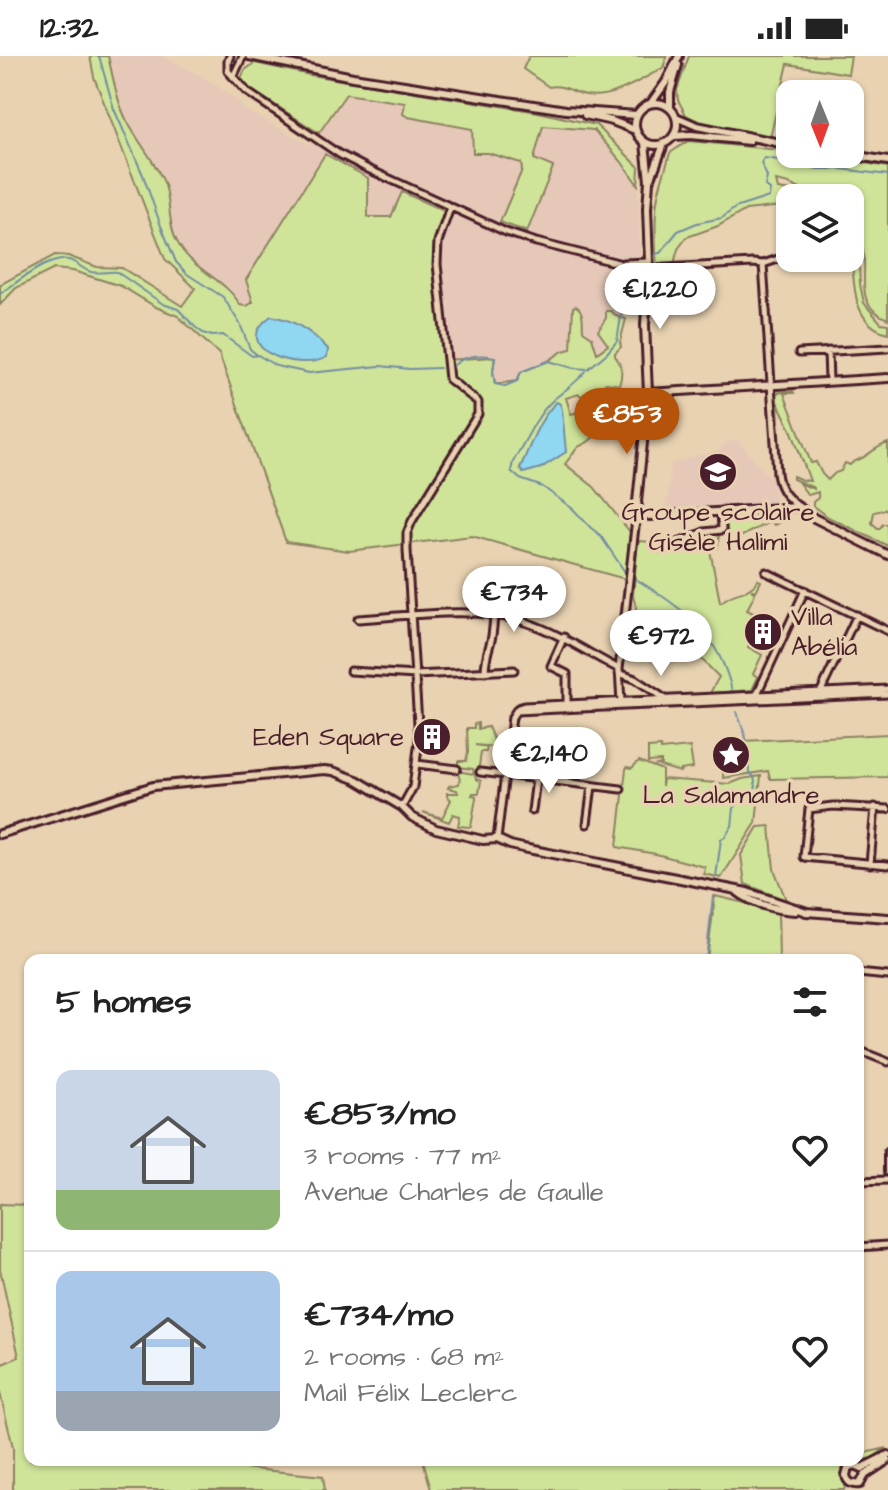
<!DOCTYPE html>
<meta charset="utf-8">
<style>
:root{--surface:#fff;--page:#f6f6f6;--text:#222;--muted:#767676;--line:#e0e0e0;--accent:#b45309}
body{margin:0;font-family:"Architects Daughter",sans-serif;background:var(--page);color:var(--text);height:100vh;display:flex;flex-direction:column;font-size:30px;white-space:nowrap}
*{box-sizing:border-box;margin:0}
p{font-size:26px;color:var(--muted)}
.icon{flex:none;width:44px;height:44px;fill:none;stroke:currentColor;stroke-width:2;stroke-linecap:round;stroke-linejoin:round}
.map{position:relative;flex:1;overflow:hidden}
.drawer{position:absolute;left:24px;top:898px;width:840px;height:512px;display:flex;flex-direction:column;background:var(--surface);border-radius:16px;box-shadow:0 2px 6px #0004}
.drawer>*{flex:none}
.needle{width:52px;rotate:179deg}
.fabs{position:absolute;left:776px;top:24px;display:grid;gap:16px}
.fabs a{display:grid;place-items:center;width:88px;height:88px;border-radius:16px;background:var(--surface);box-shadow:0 2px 6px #0004;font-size:40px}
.price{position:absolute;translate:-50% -68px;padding:0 18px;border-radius:28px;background:#fff;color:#222;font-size:26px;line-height:52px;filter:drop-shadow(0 2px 4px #0008)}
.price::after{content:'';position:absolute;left:50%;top:48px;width:24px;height:18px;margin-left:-12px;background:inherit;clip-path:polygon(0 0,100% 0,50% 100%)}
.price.active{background:var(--accent);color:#fff}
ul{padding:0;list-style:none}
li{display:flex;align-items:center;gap:24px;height:200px;padding:0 32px}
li+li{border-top:2px solid var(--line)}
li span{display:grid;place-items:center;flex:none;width:224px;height:160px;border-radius:16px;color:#555}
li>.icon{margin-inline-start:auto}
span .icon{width:96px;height:96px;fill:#fffc;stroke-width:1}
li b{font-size:34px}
h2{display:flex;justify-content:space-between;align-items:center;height:96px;padding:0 32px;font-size:34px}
.status{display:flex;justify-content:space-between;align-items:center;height:56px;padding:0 40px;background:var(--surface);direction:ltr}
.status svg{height:22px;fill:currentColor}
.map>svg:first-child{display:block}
</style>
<div class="status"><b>12:32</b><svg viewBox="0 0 49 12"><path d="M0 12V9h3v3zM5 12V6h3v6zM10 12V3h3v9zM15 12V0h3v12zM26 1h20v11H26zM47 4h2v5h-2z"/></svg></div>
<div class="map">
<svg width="888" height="1434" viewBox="0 0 888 1434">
<rect width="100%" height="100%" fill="#e8d2b1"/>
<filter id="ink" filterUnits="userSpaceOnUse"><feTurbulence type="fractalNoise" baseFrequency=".0125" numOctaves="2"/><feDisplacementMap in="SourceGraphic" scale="16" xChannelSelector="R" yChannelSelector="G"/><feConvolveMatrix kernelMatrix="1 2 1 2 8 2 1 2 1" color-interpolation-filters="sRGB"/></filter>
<g filter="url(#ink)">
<!-- built -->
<path fill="#e6c8b9" d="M99,0h63l38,19 36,24 8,10 66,36 36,-51 60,9 2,14 64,12 16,24 33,10 1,7 -21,52 25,9 27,-64 -20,-8 10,-33 51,4 27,31 17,24 2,69 -2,26 -13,18 -2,30 -25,36 -81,17 -22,3 -2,-12 1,-15 -173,14 -134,-97z
M737,384l36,41 3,22 -110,9 5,-48 24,-8 22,-4 13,-11z"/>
<!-- green -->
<path fill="#cfe499" stroke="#8c8262" stroke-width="2" fill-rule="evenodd" d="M90,0h18c5,21 9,46 19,65 11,21 30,43 38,64 6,20 3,43 14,60 15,26 48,35 61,60l7,1 6,-4 -7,-22 79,-126 43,24v39h23l11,-25 42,19 -10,28 -1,20 10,101 52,-3 -2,14 2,13 22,-3 4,-9 27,-11 15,-10 8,-2 2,-42 3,-1c9,6 6,16 7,25l9,6 5,16 11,-8 -10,-14 8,-13v-7h5l7,6 8,2 -6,23 1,5 -6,6v3c7,8 8,19 4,29l-13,-2 -7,6 2,4 -10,4 -4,-2 -4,2 -4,-3 -13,4 5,16 15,-4 8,11 5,11 -11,10 -10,5 -13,17 29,23 36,45 -5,47 -153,-43 -123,15 -63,-9 -67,-188 -41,-38 -22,-9 -35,-21 -48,-15 -19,-2 -38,19 -16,17v-19l3,-3 52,-28 13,1 29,11 25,1 60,38 13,-18 -30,-29 -71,-182zM554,348l9,19 2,29 -45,16 23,-48z
M529,0h138l-4,12c-22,11 -51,32 -77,27 -14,-3 -23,-11 -37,-8l-26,-18z
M689,0h162l-3,18 -60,-10 -18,73 -70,-15 -14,-7 -8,-15 -1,-10z
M255,7l55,12 228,37 58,13 43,42 -1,18 -17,-24 -27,-31 -51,-4 -9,33 19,8 -26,65 -27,-10 22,-52 -1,-7 -33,-10h-15l-1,-24 -64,-12 -5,-3 2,-11 -59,-9 -27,39 -70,-45 -8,-10 4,-8z
M688,85l102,10v3h21l77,13v152c-37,-14 -18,-46 -26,-73 -2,-8 -9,-14 -12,-22 -2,-8 0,-18 0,-26h-30l-31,-14 -13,-3 2,8 13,2 18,7h-19v7l-44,5 -28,16 -31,11 -9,12 -3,11 2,18 -2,6 -10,7 -4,-1 -5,-5c2,-28 -3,-56 1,-83 2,-17 9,-33 13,-49z
M850,176l8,17 2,35 4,19 17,20 7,1v9c-35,-8 -34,-47 -36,-75 0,-9 -2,-17 -2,-26z
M619,334l1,5 11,4 2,9 -26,24 -20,-25 18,-14z
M793,335l1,2h-10l1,3 26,67 5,-1 6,12 6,6 7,-7 6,-2 4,-8 5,2c2,-3 6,-4 10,-6 11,-5 15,-12 28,-16v66l-14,3 -2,11 7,6 4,-5h4l1,22 -62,-30 -13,-10v-4l5,-4v-6l-10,3 -9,-12 15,6v-1l-21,-9v-3l9,4 8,1 -18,-49 -14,-29 1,19h-3l-2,-29z
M772,457l-1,6 10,-4 2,6 -9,4 -3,-4 -35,18 1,4 -3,2 -6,-6 -2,-20 2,-3z
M719,477l-1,15 -8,2 10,52h2c11,-12 26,-6 36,-22l3,1 -5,10 -4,-1v1l3,2 -8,17 14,7 -13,30 14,8 -9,19 5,3 -6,13 -42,3 9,-16 -36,-37 -12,-7 -11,-12 -25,-4 1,-10 -3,-11 5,-55 15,1v6l6,-1 1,6 19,-2v-6l26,-11z
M478,667v6l10,-2 9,20 -22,-2 12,2 -1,5h-5l-3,21 -3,3 1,3 5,2 -2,12h-6l-1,2 4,1v2l-5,29 -13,-1 2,-10 -7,-2 -4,8 -26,-10 19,6 9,-18 -4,-4v-3h11l-1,-3 -9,-2 1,-2 10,-2 1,-5 -3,-8 17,3 -1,-5 -15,-2v-6h8l2,-9 -1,-24h7v-4z
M888,678v43l-118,2 -2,-8 -45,7v-36z
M661,691v3l29,-3 3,21 -13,2v2l-23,-7 4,-1v-3l-13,1v-14z
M639,705l23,9v16l1,-7 67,5 12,-5 19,-3 -5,47 -35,55 -17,-4 1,-7 -49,-13 -39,-7 9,-78 1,-2 5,1z
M770,770l4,43 12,31 -41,-16 -4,-29 17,-28z
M715,840l63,15 1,49h-72z
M0,1148l30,1v255h151l1,2 141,14 2,14h-312v-43l-13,-54v-28l19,-8 -19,-88z
M858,1390l2,8 27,-6 -25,16 -10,-2 -6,3 -1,22 -1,3h-413l-8,-30h435z"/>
<!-- water -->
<path fill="#90d7f1" stroke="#748da2" stroke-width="2" d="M271,260c22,3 42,17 57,33l-1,8c-27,16 -101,-8 -56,-41z
M557,346l3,2 2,5 4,43 -25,16 -18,5 -3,-5c10,-21 19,-51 37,-66z"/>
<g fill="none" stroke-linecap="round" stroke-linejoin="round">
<!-- stream -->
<path stroke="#748da2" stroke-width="2" d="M99,0l15,53 29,66 18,51 15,36 11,12 36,23 17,27 10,25 6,5
M654,198l6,-1 18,-22 19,-8 25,-5 13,-10 34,-11 1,-7 -5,-4 2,-9 -6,-14 3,-5 36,5 17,6h24l47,6
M0,238c17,-12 47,-37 69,-34 8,2 14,10 22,12 9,2 17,-1 26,0l46,32 15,5 17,18 8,6 9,3 11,-1 29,21 6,-1 18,11 33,7 71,-7 30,3 30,-1
M451,312c12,-13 27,-14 44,-11l-2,15 2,12 10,2 12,-5 4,-9 28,-11 24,7 15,1 19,-16 10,-12 8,-48 10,-15
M537,364c13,-24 33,-29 49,-49
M536,365l-23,41 -2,9 9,8 23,8 30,22 18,19 9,7 25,37
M634,522c48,29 85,55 98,113
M716,821l5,-38 4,-2 7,-11 2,-18 6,-7 4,1 7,-4 1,-5 4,-6 -2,-10 -5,-6 -3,-33 -9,-26
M706,904l7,-64"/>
<defs>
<path id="street" d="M230,0l-2,5v10l19,21 92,62 29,15 138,63 30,10 82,21 30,13
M233,21l10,-21
M623,207l26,-1
M763,208l14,209c2,16 9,24 22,34
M648,213l105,-6 10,1 27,-9
M828,295l1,30
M799,297l89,-5
M654,489l24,-2 26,-11 18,-2 -1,-19
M766,516l122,59
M358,563c54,-3 115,-14 167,3 34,11 63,31 94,47l2,33
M564,581l-13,29 16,8v31
M619,613l16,-142 4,-15
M350,615l66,4 98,-5
M485,616c0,-11 2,-18 5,-28 3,-8 3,-19 4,-28
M619,617l16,6 32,21
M820,637l37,-78
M756,640l49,-106
M516,655l2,-3 6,-2 364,-17
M516,655l372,-17
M417,708l40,5
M480,716l141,17
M402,751l11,-20 6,-47 -12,-190v-17l5,-12 66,-107v-12l-29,-23 -12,-115 1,-22 12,-34
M888,753l-55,-3 -24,3 -5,48 84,8
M532,755l4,-32
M587,768l5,-38
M497,783l15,-122 4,-6
M870,808l5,-57
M858,917l30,3
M858,994l30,12
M858,1125l30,-1
M858,1191l30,-2"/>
<path id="secondary" d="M249,0l104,21 213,33 70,5
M635 68a21 21 0 1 1 42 0a21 21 0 1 1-42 0Z
M651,47l15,-21 13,-26
M670,52v-16l8,-27
M585,59l27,6 23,9
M676,61l21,9 93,19
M674,80l17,-1 58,6
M645,87l4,38 -2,28 2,53 -4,63 3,68 -11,109 2,10 10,4 150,-9 15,11 74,37
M846,98l42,7
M651,122l13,-34
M648,337l240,-15
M0,778l153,-48 171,-16 9,1 24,9 45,27 10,10 24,12 47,11 14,-1 13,6 13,3 224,44 60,20
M738,836c15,12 38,18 57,19
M806,856l82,6
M888,1096v20
M862,1412l-7,-3 -7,3 -2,7c1,8 7,10 14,9l5,-9 23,-15
M862,1412l26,-13"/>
</defs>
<!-- street casing -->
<use href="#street" stroke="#4a1f2b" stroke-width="11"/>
<!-- secondary casing -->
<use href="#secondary" stroke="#4a1f2b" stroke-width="12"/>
<!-- street -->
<use href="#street" stroke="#e8d2b1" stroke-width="5"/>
<!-- secondary -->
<use href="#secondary" stroke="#e8d2b1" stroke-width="6"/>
</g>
</g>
<!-- icons -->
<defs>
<symbol id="school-disc" viewBox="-11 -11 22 22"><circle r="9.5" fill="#4a1f2b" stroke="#e8d2b1"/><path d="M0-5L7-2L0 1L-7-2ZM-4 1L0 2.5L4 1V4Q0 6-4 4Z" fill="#fff"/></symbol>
<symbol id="building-disc" viewBox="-11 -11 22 22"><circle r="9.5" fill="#4a1f2b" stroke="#e8d2b1"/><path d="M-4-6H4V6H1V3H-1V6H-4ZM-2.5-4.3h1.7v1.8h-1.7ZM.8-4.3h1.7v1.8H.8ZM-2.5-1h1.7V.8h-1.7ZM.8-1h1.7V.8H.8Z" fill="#fff"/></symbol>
<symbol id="sight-disc" viewBox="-11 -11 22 22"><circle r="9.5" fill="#4a1f2b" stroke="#e8d2b1"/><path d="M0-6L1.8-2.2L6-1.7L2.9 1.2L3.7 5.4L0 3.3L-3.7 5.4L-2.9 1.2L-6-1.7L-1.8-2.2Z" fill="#fff"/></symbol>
</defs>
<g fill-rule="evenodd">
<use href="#school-disc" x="696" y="394" width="44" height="44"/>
<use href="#building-disc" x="741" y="554" width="44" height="44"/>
<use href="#building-disc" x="410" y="659" width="44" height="44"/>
<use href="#sight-disc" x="709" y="677" width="44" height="44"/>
</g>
<g text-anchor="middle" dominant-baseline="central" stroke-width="7" stroke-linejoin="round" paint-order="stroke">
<!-- poi labels -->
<g font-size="26" fill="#4a1f2b" stroke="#e8d2b1">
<text x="718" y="456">Groupe scolaire<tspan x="718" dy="30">Gisèle Halimi</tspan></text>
<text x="791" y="561" text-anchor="start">Villa<tspan x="791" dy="30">Abélia</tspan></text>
<text x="404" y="681" text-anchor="end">Eden Square</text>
<text x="731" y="739">La Salamandre</text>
</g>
</g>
</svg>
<div class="fabs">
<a><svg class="needle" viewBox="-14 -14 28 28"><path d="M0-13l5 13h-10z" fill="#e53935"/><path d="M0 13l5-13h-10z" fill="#767676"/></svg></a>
<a><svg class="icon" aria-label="layers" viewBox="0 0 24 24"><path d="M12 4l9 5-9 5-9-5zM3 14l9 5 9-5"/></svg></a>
</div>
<b class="price" style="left:660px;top:275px">€1,220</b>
<b class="price active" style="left:627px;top:400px">€853</b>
<b class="price" style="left:514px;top:578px">€734</b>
<b class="price" style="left:661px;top:622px">€972</b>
<b class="price" style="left:549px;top:739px">€2,140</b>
<section class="drawer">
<h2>5 homes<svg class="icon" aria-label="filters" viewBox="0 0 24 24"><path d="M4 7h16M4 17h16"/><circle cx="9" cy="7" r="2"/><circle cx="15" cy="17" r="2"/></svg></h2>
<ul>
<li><span style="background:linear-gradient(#c9d6e8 75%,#8fb573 0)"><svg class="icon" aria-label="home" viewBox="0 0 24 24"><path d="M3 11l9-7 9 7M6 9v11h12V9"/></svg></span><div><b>€853/mo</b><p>3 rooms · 77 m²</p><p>Avenue Charles de Gaulle</p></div><svg class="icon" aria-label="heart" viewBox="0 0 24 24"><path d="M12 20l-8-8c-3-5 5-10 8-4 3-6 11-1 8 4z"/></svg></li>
<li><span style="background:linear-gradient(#a9c7e8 75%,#9aa5b1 0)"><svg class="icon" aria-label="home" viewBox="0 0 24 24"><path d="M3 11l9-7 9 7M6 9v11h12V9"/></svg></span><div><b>€734/mo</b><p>2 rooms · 68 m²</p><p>Mail Félix Leclerc</p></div><svg class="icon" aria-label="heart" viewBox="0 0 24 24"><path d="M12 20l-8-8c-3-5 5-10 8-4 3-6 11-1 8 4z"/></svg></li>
</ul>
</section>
</div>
